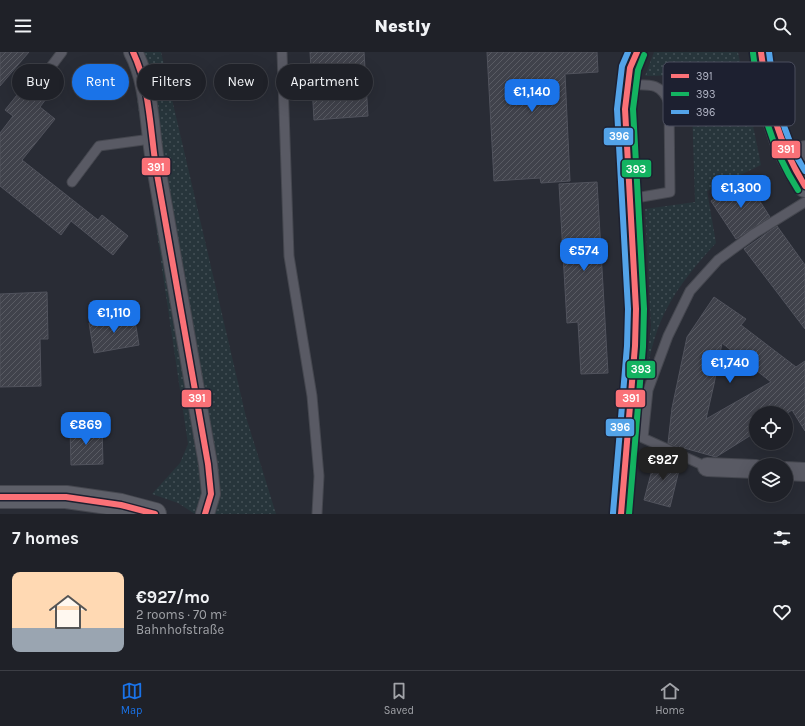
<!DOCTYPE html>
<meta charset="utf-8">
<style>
:root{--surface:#1f2128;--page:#2c2e34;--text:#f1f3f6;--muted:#a1a3a8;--line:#3c3e45;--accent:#1a73e8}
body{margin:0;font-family:Karla,sans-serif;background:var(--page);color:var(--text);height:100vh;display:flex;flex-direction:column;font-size:15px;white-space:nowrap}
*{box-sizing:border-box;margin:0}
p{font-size:13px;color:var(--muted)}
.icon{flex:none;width:22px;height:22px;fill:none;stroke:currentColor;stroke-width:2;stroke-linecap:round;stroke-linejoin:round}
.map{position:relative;height:462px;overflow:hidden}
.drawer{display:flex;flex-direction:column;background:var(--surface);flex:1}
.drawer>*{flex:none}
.banner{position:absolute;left:12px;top:12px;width:400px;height:36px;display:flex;gap:8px}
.tools{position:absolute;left:749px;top:354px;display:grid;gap:8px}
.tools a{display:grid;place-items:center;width:44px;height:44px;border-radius:50%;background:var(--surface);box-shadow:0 4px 16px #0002,0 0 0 1px var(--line);font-size:20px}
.price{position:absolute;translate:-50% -34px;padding:0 9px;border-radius:8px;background:var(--accent);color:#fff;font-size:13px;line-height:26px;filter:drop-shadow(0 1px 2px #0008)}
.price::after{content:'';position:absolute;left:50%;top:24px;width:12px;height:9px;margin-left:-6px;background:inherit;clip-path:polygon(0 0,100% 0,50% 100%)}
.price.current{background:#222;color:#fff}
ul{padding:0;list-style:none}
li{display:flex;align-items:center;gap:12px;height:100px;padding:0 12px}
li span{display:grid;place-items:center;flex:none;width:112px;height:80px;border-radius:8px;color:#555}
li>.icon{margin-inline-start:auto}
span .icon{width:48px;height:48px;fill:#fffc;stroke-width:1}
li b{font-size:17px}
h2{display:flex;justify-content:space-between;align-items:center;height:48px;padding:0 12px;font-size:17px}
.pill{padding:0 14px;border-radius:18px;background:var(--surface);box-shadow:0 4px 16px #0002,0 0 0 1px var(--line);font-size:14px;line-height:36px}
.pill.current{background:var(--accent);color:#fff}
header{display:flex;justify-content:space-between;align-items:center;height:52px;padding:0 12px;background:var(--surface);font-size:18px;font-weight:800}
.tab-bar{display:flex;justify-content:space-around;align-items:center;height:56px;border-top:1px solid var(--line);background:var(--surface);font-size:11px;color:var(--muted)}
.tab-bar a{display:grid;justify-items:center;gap:2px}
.tab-bar .current{color:var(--accent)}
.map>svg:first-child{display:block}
</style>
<header><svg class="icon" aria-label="menu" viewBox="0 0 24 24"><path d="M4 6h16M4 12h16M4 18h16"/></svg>Nestly<svg class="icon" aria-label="search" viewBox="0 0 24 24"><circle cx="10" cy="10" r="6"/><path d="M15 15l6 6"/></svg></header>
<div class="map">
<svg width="805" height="462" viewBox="0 0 805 462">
<defs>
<pattern id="grass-dots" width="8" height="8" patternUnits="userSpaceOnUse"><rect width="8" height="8" fill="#27353b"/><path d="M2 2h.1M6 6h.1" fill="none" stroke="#445056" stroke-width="1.8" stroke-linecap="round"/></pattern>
<pattern id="building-hatch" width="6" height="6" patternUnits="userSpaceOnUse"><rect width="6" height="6" fill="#40424b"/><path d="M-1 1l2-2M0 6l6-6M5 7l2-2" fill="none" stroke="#595b63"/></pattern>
</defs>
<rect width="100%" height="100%" fill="#292c35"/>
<!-- grass -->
<path fill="url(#grass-dots)" d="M130,0h31l85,365 30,97h-81l-17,-11 -26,-9 28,-31 8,-19z
M654,0h84l23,113 -54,26 9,52c-26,28 -50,58 -61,94 -6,19 -9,38 -13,57l9,-68 -6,-117 50,-7 -4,-127 -46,1z"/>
<!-- building -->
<path fill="url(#building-hatch)" stroke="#51535d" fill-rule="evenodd" d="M0,0h29l-29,34z
M310,0h54l4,64 -54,4z
M487,0h110l1,20 -33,2 5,107 -29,2 -1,-5 -46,3z
M29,28l20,15 -9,12 15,12 -33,41 76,60 4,-5 26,21 -15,19 -42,-34 -10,14 -61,-49v-53l13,-17 -8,-6z
M745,126l25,39 -34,22 -25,-38z
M597,130l11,191 -27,1 -3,-52 -11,1 -8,-139z
M777,174l28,39v64l-61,-80z
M47,240l1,47h-8l1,47 -41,1v-93z
M714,245l32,22 -5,6 55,42 9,-6v70l-13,-21 -6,4 -30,-1v19l-40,25 -32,-9v2l-16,-7 4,-35 15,-71zM722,291l49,39 -65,37 8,-35z
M134,263l5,30 -45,8 -5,-30z
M102,375l1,37 -32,1 -1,-37z
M656,403l10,2v-2l15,7 -11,45 -26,-7z"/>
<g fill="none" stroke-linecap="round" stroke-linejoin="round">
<defs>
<path id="lane" d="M282,0l7,204 23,140 7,80 -2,38
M44,24l18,-24
M626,33c21,0 35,-4 43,18l1,89 -40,7
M72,130l27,-36 52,-7
M707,415l-64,-29 5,-48 20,-54 22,-45 28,-31 37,-27 50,-31"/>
<path id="street" d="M133,0c17,31 16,75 22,109 18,101 35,202 53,303l3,30 -6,20
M788,107l17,-9
M707,415l49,2
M786,419l19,1
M621,462l14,-168 1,-37 -11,-200 5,-41 7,-16"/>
<path id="secondary" d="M761,0c5,48 16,94 44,134
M0,445h66l55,8 34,9"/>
</defs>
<!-- lane casing -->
<use href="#lane" stroke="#45474f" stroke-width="11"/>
<!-- street casing -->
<use href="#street" stroke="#45474f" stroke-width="20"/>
<!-- secondary casing -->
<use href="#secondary" stroke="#45474f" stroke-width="24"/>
<!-- lane -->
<use href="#lane" stroke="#595a64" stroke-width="9"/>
<!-- street -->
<use href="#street" stroke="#595a64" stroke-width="18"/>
<!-- secondary -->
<use href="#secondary" stroke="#5d5f68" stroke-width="22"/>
<defs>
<path id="bus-1" d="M133,0c18,38 17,81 24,122 17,96 34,193 51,290l3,30 -6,20
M761,0c6,49 18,92 44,134
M0,445h66l55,8 34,9
M621,462l14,-168 1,-37 -11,-200 5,-41 7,-16"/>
<path id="bus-2" d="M753,1c6,50 18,95 45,137
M629,462l14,-167 1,-38 -11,-200 5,-39 6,-15"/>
<path id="bus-3" d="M769,0c5,41 13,83 36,119
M613,461l14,-167 1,-37 -11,-200 5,-43 6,-14"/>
</defs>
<!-- bus-1 casing -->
<use href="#bus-1" stroke="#1d2030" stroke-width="9"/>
<!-- bus-2 casing -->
<use href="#bus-2" stroke="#1d2030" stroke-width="9"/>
<!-- bus-3 casing -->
<use href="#bus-3" stroke="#1d2030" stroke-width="9"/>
<!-- bus-1 -->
<use href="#bus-1" stroke="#fa7177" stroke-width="6"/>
<!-- bus-2 -->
<use href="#bus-2" stroke="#13b361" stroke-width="6"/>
<!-- bus-3 -->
<use href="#bus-3" stroke="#53a3e8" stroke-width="6"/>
</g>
<!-- legend -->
<rect x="663" y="10" width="132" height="64" rx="6" fill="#1d2030" stroke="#4a4d5d" stroke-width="1"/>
<rect x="671" y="22" width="18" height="4" fill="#fa7177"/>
<rect x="671" y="40" width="18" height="4" fill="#13b361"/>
<rect x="671" y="58" width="18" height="4" fill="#53a3e8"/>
<g font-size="11" fill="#b3b6c6">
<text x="696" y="28">391</text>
<text x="696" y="46">393</text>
<text x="696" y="64">396</text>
</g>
<g stroke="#1d2030" stroke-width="1.5">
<rect x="603" y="75" width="31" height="19" rx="4" fill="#53a3e8"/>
<rect x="771" y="88" width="30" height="19" rx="4" fill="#fa7177"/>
<rect x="141" y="105" width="30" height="19" rx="4" fill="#fa7177"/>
<rect x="621" y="107" width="31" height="19" rx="4" fill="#13b361"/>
<rect x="626" y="308" width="30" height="19" rx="4" fill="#13b361"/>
<rect x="615" y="337" width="31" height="19" rx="4" fill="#fa7177"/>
<rect x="181" y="337" width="31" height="19" rx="4" fill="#fa7177"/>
<rect x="605" y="366" width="30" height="19" rx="4" fill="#53a3e8"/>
</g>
<g font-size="11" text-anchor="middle" font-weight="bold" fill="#fff">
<text x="619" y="88">396</text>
<text x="786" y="101">391</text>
<text x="156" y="119">391</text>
<text x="636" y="121">393</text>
<text x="641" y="321">393</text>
<text x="631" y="350">391</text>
<text x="197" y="350">391</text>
<text x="620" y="379">396</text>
</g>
</svg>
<div class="tools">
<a><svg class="icon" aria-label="locate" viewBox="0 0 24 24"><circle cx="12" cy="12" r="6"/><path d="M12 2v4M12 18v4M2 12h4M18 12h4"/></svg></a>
<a><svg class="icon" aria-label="layers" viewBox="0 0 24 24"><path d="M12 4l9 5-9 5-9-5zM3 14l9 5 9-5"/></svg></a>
</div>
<b class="price" style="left:532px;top:61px">€1,140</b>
<b class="price" style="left:741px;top:157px">€1,300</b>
<b class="price" style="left:584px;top:220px">€574</b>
<b class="price" style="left:114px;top:282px">€1,110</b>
<b class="price" style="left:730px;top:332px">€1,740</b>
<b class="price" style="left:86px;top:394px">€869</b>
<b class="price current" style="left:663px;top:429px">€927</b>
<div class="banner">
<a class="pill">Buy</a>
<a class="pill current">Rent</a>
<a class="pill">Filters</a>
<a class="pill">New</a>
<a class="pill">Apartment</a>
</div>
</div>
<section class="drawer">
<h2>7 homes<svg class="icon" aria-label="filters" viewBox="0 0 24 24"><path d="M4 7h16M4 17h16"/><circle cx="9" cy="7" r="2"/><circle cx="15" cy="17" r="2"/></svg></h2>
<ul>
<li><span style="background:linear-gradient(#ffd9b3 70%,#9aa5b1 0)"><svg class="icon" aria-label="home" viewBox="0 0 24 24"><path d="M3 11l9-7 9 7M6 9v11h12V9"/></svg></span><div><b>€927/mo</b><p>2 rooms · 70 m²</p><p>Bahnhofstraße</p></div><svg class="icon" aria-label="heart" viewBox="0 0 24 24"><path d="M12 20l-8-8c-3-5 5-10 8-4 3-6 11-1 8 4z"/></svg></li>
</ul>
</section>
<nav class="tab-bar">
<a class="current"><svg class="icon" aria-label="map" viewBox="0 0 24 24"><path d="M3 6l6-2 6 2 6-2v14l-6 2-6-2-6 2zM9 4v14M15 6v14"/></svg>Map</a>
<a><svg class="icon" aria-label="saved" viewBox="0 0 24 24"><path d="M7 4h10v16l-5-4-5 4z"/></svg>Saved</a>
<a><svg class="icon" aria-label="home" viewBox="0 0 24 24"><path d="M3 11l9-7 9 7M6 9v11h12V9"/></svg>Home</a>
</nav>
